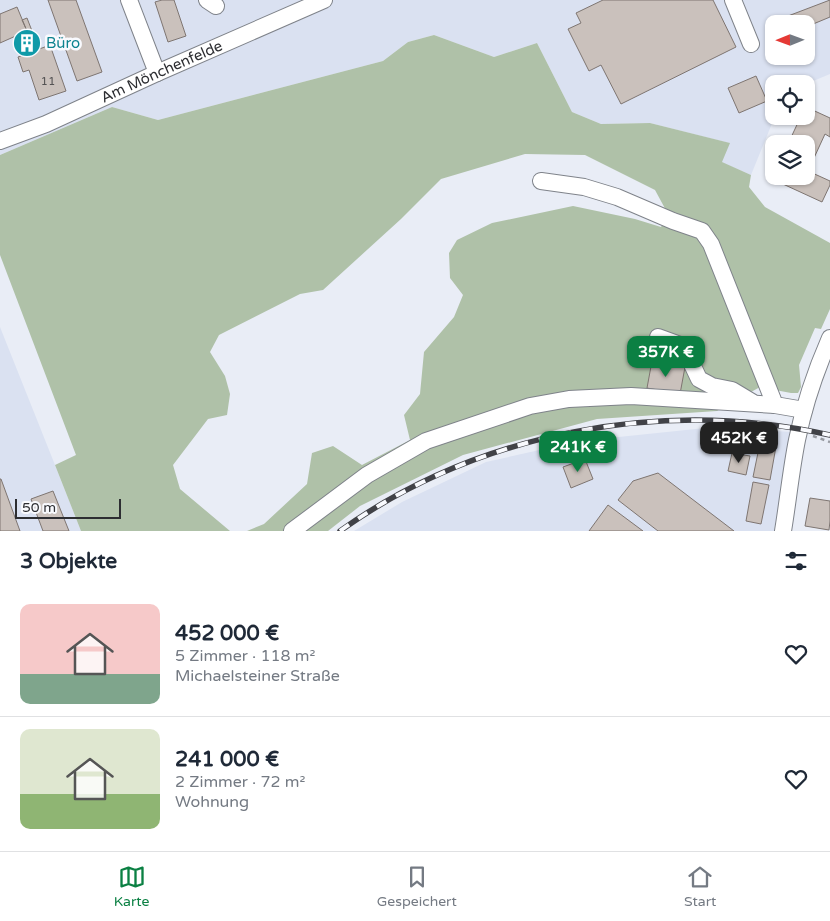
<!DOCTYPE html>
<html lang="de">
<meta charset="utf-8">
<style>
:root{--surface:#fff;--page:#f2f2f3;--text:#1f2937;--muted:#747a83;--line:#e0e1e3;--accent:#0b8043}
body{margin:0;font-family:"Varela Round",sans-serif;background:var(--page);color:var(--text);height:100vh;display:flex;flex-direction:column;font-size:19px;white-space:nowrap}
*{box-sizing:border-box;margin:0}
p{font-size:16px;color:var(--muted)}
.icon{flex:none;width:28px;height:28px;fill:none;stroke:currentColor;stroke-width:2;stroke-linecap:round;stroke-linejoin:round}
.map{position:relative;height:531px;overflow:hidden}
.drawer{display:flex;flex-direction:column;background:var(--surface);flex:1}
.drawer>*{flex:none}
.needle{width:32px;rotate:269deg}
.tools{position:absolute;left:765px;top:15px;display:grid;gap:10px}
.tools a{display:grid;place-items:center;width:50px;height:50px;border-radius:10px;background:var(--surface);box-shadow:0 1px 4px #0004;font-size:25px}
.scale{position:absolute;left:15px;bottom:12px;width:106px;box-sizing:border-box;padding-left:5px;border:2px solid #2d2e32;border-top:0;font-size:14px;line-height:18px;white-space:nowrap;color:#2d2e32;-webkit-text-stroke:4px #f9fafe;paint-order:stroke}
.price{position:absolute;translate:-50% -42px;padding:0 11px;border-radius:10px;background:var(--accent);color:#fff;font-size:16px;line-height:32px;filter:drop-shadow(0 1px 2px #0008)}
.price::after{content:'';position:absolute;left:50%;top:30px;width:15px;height:11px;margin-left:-8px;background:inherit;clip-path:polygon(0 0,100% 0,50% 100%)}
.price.current{background:#222;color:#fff}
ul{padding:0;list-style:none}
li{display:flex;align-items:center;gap:15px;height:125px;padding:0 20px}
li+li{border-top:1px solid var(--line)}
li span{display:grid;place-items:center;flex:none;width:140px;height:100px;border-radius:10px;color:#555}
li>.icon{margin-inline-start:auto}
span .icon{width:60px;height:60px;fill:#fffc;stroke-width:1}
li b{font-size:21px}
h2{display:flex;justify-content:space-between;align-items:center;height:60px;padding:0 20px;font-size:21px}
.tabs{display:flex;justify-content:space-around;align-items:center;height:70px;border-top:1px solid var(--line);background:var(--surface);font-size:14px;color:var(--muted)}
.tabs a{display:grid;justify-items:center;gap:2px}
.tabs .current{color:var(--accent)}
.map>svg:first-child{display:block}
</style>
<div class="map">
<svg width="830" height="531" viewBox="0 0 830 531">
<rect width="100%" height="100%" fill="#e9edf6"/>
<!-- built -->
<path fill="#dae1f1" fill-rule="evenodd" d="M0,0h830v74l-24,10h-32v32h1l-24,59 -30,-13 8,-19 -79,-20 -49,1 -29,-12 -35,-69 -43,14 -60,-22 -26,7 -25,19 -225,59 -46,-13 -112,48zM774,24h32v32h-32z
M0,327l55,138 26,66h-81z
M715,427l76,5 -17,99h-420l48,-29 84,-40 94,-21z"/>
<!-- green -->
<path fill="#afc1a8" d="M434,35l60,22 43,-14 35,69 29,12 49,-1 80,20 -8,19 29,13 -2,12 16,20 65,36v66l-9,20 -6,-1 -16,37 2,22 -3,6h-7l-31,-6 -43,24 -120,8 -134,36 -103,51 -32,25h-81l17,-7 43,-40 5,-31 21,-7 29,19 48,-25 -6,-25 16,-21 4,-42 30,-35 9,-22 -13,-17 -1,-25 8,-13 35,-17 81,-17 62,13 26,8 7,-13 -13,-24 -70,-35 -60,-1 -84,25 -40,40 -78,71 -23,4 -81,41 -9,17 15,24 5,18 -3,21 -19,4 -35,46 7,24 50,42h-149l-26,-66 21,-10 -76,-200v-100l112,-48 46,13 225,-59 25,-19z"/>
<!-- building -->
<path fill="#cac1bc" stroke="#7e7571" d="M48,0h28l26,72 -25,9z
M162,0h12l12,36 -18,6 -13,-40z
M603,0h110l23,47 -115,57 -20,-39 -12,6 -21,-42 13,-6 -5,-10z
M830,0v17l-24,10v-3h-15l-3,-8z
M17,7l10,24 -27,12v-29z
M27,18l12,31 -17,6 -8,-18 13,-6 -5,-11z
M50,45l16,46 -27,9 -10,-30 -6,2 -5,-15z
M756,76l11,25 -28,12 -11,-25z
M806,107l24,11v19l-5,-3 -17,37 22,10v4l-8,17 -50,-23 2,-3h32v-32h-18l13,-28h5z
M652,361l33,6 -5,27 -33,-6z
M761,438l16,3 -7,39 -17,-3z
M732,453l18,3 -4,19 -18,-4z
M585,459l8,20 -22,9 -8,-21z
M658,473l76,58h-76l-40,-31 15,-19z
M0,479h1l19,52h-20z
M753,482l16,3 -8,39 -15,-3z
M53,491l16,40h-26l-12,-32z
M810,498l20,3v20l-1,9 -24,-4z
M608,505l35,26h-54z"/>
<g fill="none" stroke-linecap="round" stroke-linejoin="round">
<defs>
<g id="minor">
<path d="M129,0l28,73"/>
<path d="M207,0l9,6"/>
<path d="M733,0l18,44"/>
<path id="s1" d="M0,141l46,-17 111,-51 167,-73"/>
<path d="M541,181l43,6 33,10 56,24 29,10 9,13 64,161 29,5"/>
<path d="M658,337l22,8 11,17 8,17 13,7 20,4 20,12"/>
<path d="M292,531l75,-56 59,-34 104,-35 39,-7 62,-3 144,9"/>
<path d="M783,531c5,-30 8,-61 14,-91 7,-35 19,-70 33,-102"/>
</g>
</defs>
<!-- minor casing -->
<use href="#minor" stroke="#7f838a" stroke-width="18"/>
<!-- path -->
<path stroke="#979aa1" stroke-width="2.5" stroke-dasharray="4 4" stroke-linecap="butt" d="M813,436l17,6"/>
<!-- minor -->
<use href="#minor" stroke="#fff" stroke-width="16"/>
<defs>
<path id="rail" d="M340,531c140,-100 324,-133 490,-96"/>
</defs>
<!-- rail casing -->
<use href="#rail" stroke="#414247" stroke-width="5.5"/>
<!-- rail -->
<use href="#rail" stroke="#f9fafe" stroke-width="4" stroke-dasharray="11" stroke-linecap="butt"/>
</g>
<!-- icons -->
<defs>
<symbol id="building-disc" viewBox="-11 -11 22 22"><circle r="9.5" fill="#0f9aa8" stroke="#f9fafe"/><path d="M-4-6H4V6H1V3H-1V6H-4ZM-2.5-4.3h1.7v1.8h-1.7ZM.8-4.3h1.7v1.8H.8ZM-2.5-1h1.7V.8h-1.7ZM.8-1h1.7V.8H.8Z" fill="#fff"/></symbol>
</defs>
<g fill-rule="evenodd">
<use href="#building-disc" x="11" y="27" width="32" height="32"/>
</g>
<g text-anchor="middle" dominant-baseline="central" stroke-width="5" stroke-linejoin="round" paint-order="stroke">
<!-- number labels -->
<g font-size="12" fill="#545354">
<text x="48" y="81">11</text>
</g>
<!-- culture labels -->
<g font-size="15" fill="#0d838f" stroke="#f9fafe" text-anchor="start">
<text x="46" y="43">Büro</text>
</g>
<!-- street labels -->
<g font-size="15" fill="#2d2e32" stroke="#f9fafe">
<text stroke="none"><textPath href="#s1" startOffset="176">Am Mönchenfelde</textPath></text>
</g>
</g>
</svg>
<div class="tools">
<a><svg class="needle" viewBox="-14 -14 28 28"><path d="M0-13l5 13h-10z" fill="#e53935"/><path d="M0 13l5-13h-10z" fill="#747a83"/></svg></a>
<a><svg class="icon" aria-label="locate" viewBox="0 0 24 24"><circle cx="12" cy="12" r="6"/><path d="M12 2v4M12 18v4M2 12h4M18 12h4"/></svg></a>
<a><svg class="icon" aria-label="layers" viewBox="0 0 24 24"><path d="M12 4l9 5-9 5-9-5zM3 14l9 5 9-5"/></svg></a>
</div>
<div class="scale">50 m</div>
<b class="price" style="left:666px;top:378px">357K €</b>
<b class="price current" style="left:739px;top:464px">452K €</b>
<b class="price" style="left:578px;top:473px">241K €</b>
</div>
<section class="drawer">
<h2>3 Objekte<svg class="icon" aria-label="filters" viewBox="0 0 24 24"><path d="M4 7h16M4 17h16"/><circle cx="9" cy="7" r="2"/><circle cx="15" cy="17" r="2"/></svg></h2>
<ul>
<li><span style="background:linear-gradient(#f6c9c9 70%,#7fa58c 0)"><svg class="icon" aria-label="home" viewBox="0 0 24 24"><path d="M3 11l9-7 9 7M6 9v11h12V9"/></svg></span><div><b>452 000 €</b><p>5 Zimmer · 118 m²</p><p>Michaelsteiner Straße</p></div><svg class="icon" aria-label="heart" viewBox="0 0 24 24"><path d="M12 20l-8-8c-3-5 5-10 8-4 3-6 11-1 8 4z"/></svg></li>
<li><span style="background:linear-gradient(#dfe7d0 65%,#8fb573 0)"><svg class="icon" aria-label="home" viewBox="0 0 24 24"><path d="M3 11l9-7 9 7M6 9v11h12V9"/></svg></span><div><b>241 000 €</b><p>2 Zimmer · 72 m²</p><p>Wohnung</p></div><svg class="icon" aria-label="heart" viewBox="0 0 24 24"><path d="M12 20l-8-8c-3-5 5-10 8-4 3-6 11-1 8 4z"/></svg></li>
</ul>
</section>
<nav class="tabs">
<a class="current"><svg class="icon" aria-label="map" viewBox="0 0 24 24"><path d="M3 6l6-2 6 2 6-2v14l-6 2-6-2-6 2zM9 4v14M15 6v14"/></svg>Karte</a>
<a><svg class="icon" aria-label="saved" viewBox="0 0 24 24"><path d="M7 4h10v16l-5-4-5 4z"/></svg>Gespeichert</a>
<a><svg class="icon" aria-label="home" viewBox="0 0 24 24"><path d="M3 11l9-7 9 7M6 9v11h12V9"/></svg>Start</a>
</nav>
